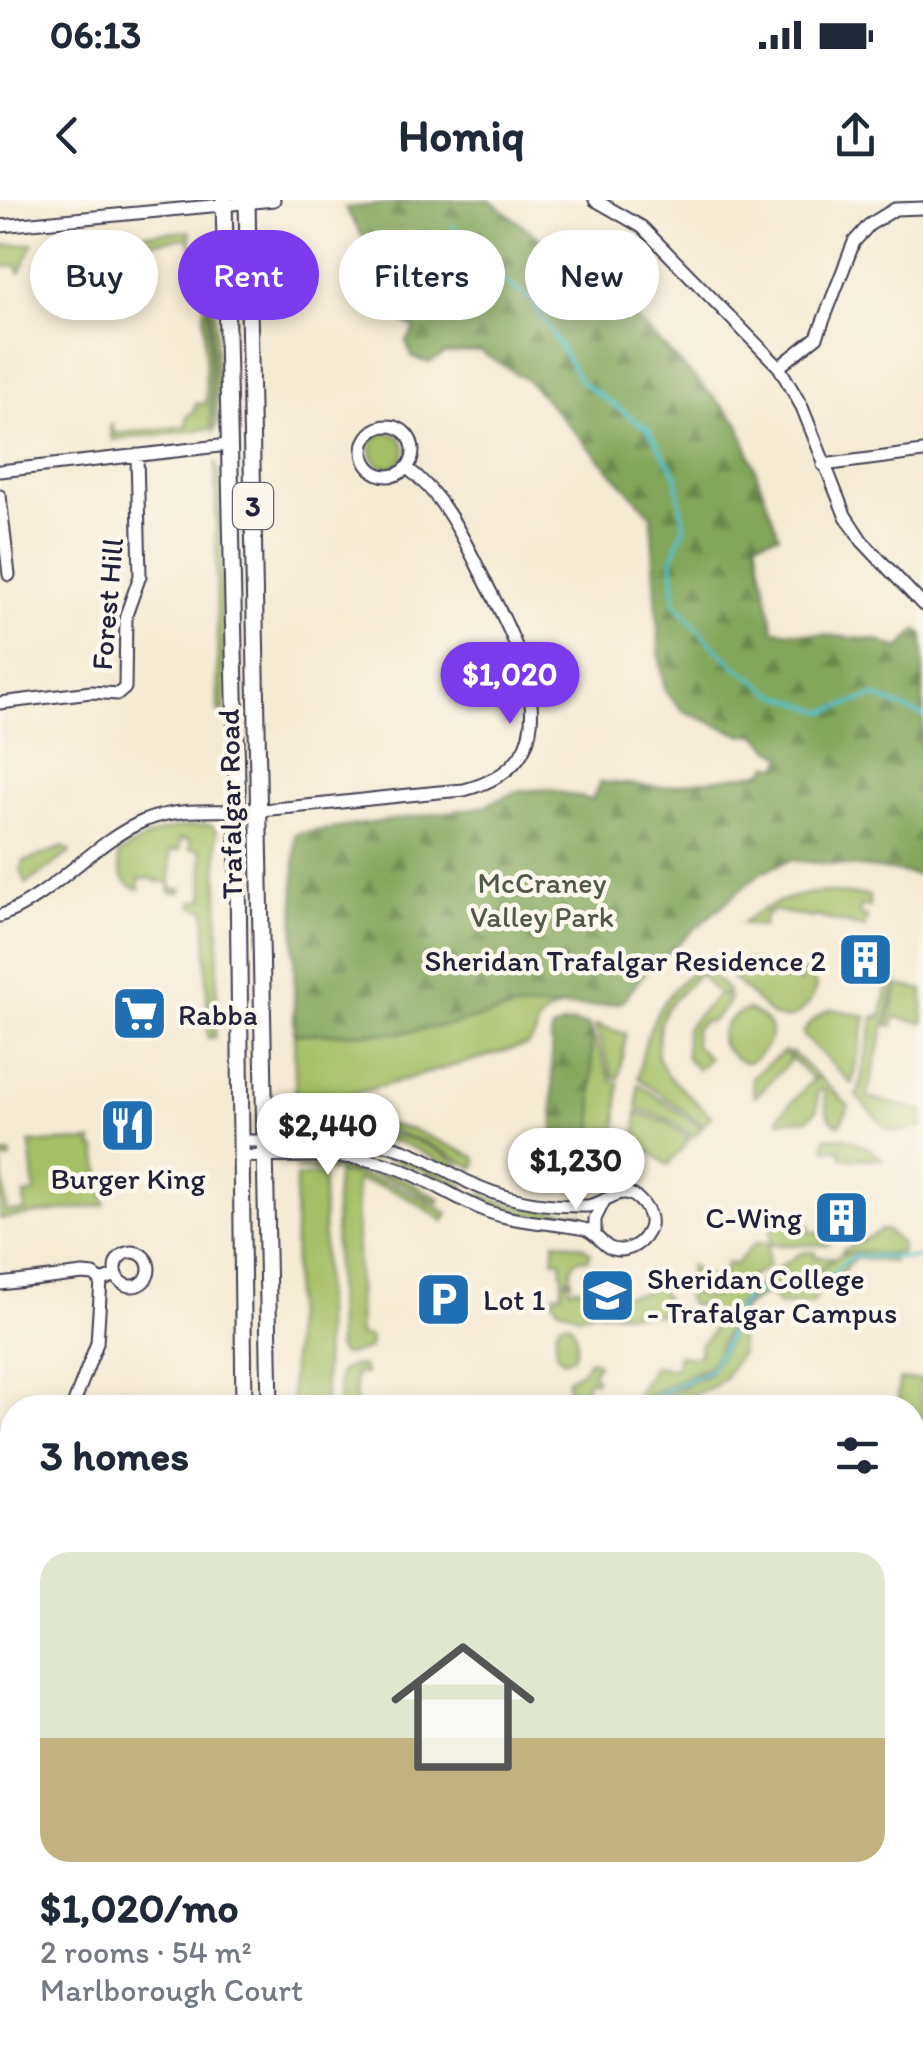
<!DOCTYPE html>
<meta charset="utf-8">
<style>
:root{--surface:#fff;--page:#f6f6f7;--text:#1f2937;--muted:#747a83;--accent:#7c3aed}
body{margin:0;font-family:Itim,sans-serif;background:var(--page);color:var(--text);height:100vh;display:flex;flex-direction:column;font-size:38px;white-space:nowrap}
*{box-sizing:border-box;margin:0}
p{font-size:32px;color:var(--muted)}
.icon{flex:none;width:55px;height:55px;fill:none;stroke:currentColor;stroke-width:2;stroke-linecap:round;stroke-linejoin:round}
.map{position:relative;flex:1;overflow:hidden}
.side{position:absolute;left:0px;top:1195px;width:925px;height:672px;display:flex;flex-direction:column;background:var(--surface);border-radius:40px 40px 0 0;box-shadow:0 5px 15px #0003}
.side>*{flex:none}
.guide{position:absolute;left:30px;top:30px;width:865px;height:90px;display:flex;gap:20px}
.price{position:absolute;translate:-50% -85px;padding:0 22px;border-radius:35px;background:#fff;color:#222;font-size:32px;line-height:65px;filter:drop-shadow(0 2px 5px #0008)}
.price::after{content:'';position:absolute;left:50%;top:60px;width:30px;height:22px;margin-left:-15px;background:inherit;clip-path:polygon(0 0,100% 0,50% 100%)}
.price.current{background:var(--accent);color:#fff}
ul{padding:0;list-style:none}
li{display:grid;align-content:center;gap:20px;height:530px;padding:0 40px}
li span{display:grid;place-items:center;height:310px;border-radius:30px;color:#555}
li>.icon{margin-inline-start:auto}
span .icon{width:180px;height:180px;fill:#fffc;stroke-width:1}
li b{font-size:42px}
h2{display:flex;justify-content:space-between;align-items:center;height:120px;padding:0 40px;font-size:42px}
.tag{padding:0 35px;border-radius:45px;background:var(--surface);box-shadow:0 5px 15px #0003;font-size:35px;line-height:90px}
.tag.current{background:var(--accent);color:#fff}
.status{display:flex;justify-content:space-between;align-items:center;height:70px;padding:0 50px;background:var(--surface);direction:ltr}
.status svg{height:28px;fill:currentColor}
header{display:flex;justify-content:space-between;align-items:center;height:130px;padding:0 40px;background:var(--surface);font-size:45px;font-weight:700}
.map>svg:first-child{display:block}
</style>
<div class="status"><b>06:13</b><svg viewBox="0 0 49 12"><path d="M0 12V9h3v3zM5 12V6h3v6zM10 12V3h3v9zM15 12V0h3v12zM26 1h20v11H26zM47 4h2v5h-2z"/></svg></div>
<header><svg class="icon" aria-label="back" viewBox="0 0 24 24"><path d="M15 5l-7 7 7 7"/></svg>Homiq<svg class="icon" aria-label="share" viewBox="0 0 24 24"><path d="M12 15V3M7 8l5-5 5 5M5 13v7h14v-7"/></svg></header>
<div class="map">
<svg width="923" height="1867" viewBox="0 0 923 1867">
<defs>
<pattern id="forest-firs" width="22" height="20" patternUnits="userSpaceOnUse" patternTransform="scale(2.5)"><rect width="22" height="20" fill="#83a65a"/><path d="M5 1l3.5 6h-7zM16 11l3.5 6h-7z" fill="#6b874c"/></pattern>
<pattern id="wetland-marsh" width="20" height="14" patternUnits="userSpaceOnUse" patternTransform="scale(2.5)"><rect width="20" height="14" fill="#a4bf65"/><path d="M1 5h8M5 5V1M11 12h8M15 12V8" fill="none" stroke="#859b54"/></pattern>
<pattern id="park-crowns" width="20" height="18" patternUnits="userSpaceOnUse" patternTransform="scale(2.5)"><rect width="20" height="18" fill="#a4bf65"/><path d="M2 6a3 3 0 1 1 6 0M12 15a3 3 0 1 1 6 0" fill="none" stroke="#859b54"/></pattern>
</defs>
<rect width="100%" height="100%" fill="#fbf7ec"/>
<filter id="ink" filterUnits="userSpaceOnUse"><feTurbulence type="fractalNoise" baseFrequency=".01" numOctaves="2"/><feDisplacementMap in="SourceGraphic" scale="20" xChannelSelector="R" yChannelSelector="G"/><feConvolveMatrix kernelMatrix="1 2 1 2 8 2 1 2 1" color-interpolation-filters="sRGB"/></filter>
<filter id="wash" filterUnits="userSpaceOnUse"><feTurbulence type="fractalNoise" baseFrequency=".0048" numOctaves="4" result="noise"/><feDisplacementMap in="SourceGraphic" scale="40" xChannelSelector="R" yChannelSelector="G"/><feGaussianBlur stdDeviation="2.25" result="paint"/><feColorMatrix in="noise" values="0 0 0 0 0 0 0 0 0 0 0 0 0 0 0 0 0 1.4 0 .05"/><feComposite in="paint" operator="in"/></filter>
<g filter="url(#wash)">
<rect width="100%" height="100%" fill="#f5ead3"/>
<!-- green -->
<path fill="#a4bf65" stroke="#637050" stroke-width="2.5" d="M190,31l1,17 -2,-10 -86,10v10l-11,-9v-12z
M213,36l5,188 -4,7 -5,-193z
M33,43l-13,30 -4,-8 -16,2v-21z
M195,47h12l4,182 -99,11 -2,-13 2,-2 2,9 73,-8 -1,-9 7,-5 3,-8 10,-1 -3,-152 -9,-1z
M371 250a17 17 0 1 1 34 0a17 17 0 1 1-34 0Z
M215,262l5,15 5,235h-7z
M205,625h6l6,7 2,106 -4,99 -7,1 -3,-128 -14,-4 2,-5 11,-2 -3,-49 -11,-1v-9l-10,-1v11l-10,1 1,38h11l-2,4 -10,-1 -1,-10h-13v-3h-17v10c-17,-3 -20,-19 -21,-34 35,-23 44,-28 87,-30z
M64,647l7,5 -45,32 -5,-13 2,-9z
M822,692l47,4 1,11 -9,-1 -2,8 8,3 -3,11 -50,-12 -1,2 -41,-8 -2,4 -4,-1 -3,14 -21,-4c25,-19 49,-28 80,-31z
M746,760l18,5 -1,10 37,8 3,-11 9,5 4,9c-3,19 -23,40 -43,30l-41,-39 -2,-6c3,-8 8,-9 16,-11z
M697,767l6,2 -36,38 -7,15 -3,34 11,20 43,40 -8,9 -65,-47c7,-48 20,-80 59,-111z
M706,769l22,22 -1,4h-6l9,3 -4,8 -14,15 -10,1 -8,8 1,15 14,13 -11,12 -12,-13v-29l32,-34 -18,-19z
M890,776l7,1 -30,120 56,14v16c-13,3 -24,7 -37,1l-30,-32 3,-6 15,-74 7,1z
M898,785l25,5v33l-27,-6 -3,9 -5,-1z
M562,807c-38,14 -15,21 -35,38l-191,54 -4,-2 -10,3v19l3,3 9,-1 1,-10 18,-6 3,13 58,12 61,27 2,6 -3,5 -47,-25 -45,-15 -86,-2 -2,-92 105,-1 51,-8 65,-16z
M833,809l33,7 -14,68 -48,-47 -1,-5c8,-10 17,-20 30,-23z
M748,810c26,10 31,26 10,46 -4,3 -7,7 -13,6 -8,0 -15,-8 -19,-13 -14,-16 6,-36 22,-39z
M596,825l30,9 -7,44 -6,-1 -18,-50z
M591,830l20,50 8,3 -4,88 -20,4z
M785,851l3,4 3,-3 3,2 22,21 -4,4 -23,-23v6l-33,34h-2l-2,-20z
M818,876l31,30 -9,19c-18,-8 -12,-18 -16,-35h-6l-1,20 -9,9 -29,2v-5l31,-34 2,1z
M638,884l64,44 -9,9 -21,-16 -35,-13z
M637,912l33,12 20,15 -22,26 -16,-12 -16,-5z
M296,930c55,0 117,-3 163,35l-3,6c-14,-8 -28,-16 -43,-23 -37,-16 -78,-14 -117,-14z
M843,937l26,11 13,11 -40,-1 -2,-9h-15v-11z
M92,941v6l5,3 8,55 -105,14v-64l10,-1 1,5 -10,1 6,52 18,-1 -1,-16 11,-2 -5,-50z
M314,948h69l32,11 49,27v2l-4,1 -39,-20 -50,-15 -57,-2z
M356,966l46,12 38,21 -2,4 -38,-20 -29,-10 -77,-4 6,-2z
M337,974c45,1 72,17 111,39l-4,8c-26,-18 -55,-37 -88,-40l3,155 10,1 1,7 -2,5 -21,6 -6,-1 -4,-6 -2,-146z
M309,975h14l2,232h-34l5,-230z
M481,994c32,15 67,16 102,20l-1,9 -63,-9 -43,-13 -2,-3z
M770,1024h39l1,8h10l6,8h7l-6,5h-56z
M882,1030h5l14,14v9c-19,2 -37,-2 -56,1l-3,-3z
M555,1041l28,5 8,7 -3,7 -8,-1c-10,5 -10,13 -8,23l-10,-8 -1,-14h-8z
M755,1043h13v24c-25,13 -55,36 -81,20l3,-22 10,9 17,6 7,-9 3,-9 8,3z
M815,1051v6h21c-20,20 -45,29 -73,31v-11l38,-24z
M836,1076h4c-11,10 -22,13 -28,28l-34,1 -7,-10c23,-5 44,-8 65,-19z
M562,1079l6,3 2,7 7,-2 19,9 -1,14 -15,6 -23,-9 -4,-9 2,-4 7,-1z
M746,1084l8,1v3l-17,16 -20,49 -7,12 -63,31 -9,11 -9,1 24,-42 22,2 3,-13 20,2 2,-13c22,-15 18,-39 -10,-39l-3,-6v-8l19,7z
M658,1086l13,24 -1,5 -72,-3 18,-16 23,-2z
M754,1096l5,2 -13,8 -5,7 -3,15 3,24 -17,27 -9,7 -35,13 -12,8 -21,1 12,-10 50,-24 22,-40 4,-14 7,-14z
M565,1122l5,1c8,8 8,24 3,34l-10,3 -7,-7v-22l4,-8z
M589,1160l9,3 -6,11 5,4 -2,4 -6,-3 -5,9 6,4 -3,3 -5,-3 -6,10 10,5h-18l-1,-28 17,-10z
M355,1165l8,2 2,7h-10l1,33h-18l1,-33 3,-4z
M923,1179v5l-4,1 4,34 -10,-1 -1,-10 -10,-1 -4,-12 1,-15z"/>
<!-- forest -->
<path fill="url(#forest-firs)" stroke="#52644a" stroke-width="2.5" d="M424,0h66l121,93 127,129 41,113 -23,6 18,89 102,10 23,9 18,-19 6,5v241l-37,-6 -96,-10 -30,13 -114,98 -24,31 -23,4 -84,3 -65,16 -51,8 -105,1 1,-200 187,-27 35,-16 31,-2 44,11 8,-18 61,5 99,-14 6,-3 3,-6 11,3 3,-12c-2,-1 -10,-4 -12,-6 -9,-9 -13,-19 -28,-13l-60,-25 -18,-20 -5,-30 -9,-146 -124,-135 -48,-29 -34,3 -16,9 -16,-5 -7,-16 9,-13 -29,-18 1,-14 -11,-21 -7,-29 -24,-39z
M574,823l14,2 3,5 4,145 -11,7h-20l-6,-6 -3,-12 -4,-126 1,-8 10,-5z
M0,1739l12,57 -12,41z"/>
<!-- wetland -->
<path fill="url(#wetland-marsh)" stroke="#637050" stroke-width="2.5" d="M865,1051l19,4 8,-2v9l-35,-4 -10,7 -7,11 -11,5 -27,9 -48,6 -12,10 -14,36 -19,32 -50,24 -12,9h-9c20,-26 56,-24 74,-45 23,-29 9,-54 50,-78l1,4 30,-4 27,-14 19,-15z"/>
<!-- park -->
<path fill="url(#park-crowns)" stroke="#637050" stroke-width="2.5" d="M0,1480l12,5v155h-12z"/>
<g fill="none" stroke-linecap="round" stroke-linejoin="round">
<!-- stream -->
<path stroke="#52c0c6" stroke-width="4" d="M453,26l26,38 53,36 49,82 67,47 28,46 8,52 -12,32 3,43 29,35 29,27 40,29 52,19 49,-16 49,20
M643,1208l9,-11 58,-27 18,-33 8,-26 7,-10 11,-8 45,-6 20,-6 10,-4 16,-15 11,-6 56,2 11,-2"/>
</g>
</g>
<g filter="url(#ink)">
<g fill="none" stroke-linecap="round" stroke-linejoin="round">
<defs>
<path id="minor" d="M595,0l47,27 137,140 23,40 43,108 17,26 61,64
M0,26l274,-26
M779,167l38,-30 37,-95 15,-17 26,-16 28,-1
M363 251a25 25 0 1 1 50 0a25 25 0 1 1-50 0Z
M823,265l100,-13
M0,271l228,-26
M0,296l9,79
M0,503l91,-11 27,2 7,-6 1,-73 14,-39 -3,-121
M0,716c55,-21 92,-74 146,-96 37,-14 75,-7 113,-10 69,-5 137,-15 205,-20 114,-29 57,-140 21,-209 -21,-41 -40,-85 -78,-113
M242,941c47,1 112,-6 155,7 25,7 48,22 71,34 38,19 78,25 120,24 22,-4 35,-26 55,-2 7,9 10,19 4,29 -7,13 -24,22 -39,14 -9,-6 -13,-15 -24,-18 -33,-7 -66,-6 -98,-18 -39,-16 -72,-42 -113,-50 -42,-9 -88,-3 -130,-5
M595,1034v-15l9,-18
M115 1069a17 17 0 1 1 34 0a17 17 0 1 1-34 0Z
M0,1084l83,-10 11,1 7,6 15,-6
M72,1208l25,-65 4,-62
M0,1315l12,-1
M0,1459l12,7
M912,1550l11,-2
M912,1693l11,-12
M223,1855l1,12
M388,1855l1,12
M522,1855l1,12
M789,1855l2,12
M69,1867l2,-12
M901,1867l8,-1 8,-12 4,-12 -9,-72"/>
<path id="major" d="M224,0l13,583 7,625
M247,0l23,1208
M263,1855l2,12
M287,1855l1,12"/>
</defs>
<!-- minor casing -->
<use href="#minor" stroke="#424052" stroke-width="15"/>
<!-- major casing -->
<use href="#major" stroke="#424052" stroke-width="19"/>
<!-- minor -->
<use href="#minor" stroke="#fff" stroke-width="11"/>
<!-- major -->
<use href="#major" stroke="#fff" stroke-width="15"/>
</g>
</g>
<!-- icons -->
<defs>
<symbol id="building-square" viewBox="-11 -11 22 22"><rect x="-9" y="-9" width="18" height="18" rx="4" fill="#1f6fb2" stroke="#fbf7ec"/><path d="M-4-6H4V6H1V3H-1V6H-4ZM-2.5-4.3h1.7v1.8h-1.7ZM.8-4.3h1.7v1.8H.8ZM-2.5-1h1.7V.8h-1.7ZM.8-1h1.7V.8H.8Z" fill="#fff"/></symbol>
<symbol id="supermarket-square" viewBox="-11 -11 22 22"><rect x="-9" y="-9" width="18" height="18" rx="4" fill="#1f6fb2" stroke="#fbf7ec"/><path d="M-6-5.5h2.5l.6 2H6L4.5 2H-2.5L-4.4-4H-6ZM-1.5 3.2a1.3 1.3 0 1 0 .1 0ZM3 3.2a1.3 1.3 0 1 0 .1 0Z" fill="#fff"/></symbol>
<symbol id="restaurant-square" viewBox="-11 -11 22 22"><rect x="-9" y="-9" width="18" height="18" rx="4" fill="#1f6fb2" stroke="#fbf7ec"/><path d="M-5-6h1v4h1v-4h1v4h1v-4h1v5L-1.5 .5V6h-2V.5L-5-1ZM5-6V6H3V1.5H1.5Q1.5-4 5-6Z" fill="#fff"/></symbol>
<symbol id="university-square" viewBox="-11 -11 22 22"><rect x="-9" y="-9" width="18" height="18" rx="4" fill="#1f6fb2" stroke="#fbf7ec"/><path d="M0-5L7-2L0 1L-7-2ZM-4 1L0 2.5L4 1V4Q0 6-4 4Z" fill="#fff"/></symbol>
<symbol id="parking-square" viewBox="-11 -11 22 22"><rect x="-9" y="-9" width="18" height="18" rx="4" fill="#1f6fb2" stroke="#fbf7ec"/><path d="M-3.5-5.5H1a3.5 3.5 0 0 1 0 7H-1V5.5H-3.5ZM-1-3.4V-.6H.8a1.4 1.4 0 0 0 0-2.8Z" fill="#fff"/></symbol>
</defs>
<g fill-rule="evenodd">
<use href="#building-square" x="834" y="728" width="63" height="63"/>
<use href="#supermarket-square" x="108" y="782" width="63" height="63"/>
<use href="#restaurant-square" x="96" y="894" width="63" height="63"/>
<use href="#building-square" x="810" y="986" width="63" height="63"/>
<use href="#university-square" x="576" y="1064" width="63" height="63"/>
<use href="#parking-square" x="412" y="1068" width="63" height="63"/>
</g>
<g text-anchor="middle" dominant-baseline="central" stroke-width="9" stroke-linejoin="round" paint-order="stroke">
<!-- shield labels -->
<rect fill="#fbf7ec" stroke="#636270" stroke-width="2.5" x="233" y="283" width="40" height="46" rx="8"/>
<g font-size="28" font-weight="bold" fill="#22223b">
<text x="253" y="306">3</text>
</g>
<!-- street labels -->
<g font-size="30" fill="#22223b" stroke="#fbf7ec">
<text transform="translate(107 404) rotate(-85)">Forest Hill</text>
<text transform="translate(230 604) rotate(-91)">Trafalgar Road</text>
</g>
<!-- park labels -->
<g font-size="30" fill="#50594a" stroke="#fbf7ec">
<text x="542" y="682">McCraney<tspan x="542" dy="34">Valley Park</tspan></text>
</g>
<!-- poi labels -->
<g font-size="30" fill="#22223b" stroke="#fbf7ec" text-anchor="start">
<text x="826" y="760" text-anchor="end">Sheridan Trafalgar Residence 2</text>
<text x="178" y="814">Rabba</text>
<text x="128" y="978" text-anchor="middle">Burger King</text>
<text x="802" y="1017" text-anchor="end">C-Wing</text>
<text x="647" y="1078">Sheridan College<tspan x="647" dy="34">- Trafalgar Campus</tspan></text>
<text x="483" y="1099">Lot 1</text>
</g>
</g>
</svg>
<b class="price current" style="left:510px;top:527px">$1,020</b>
<b class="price" style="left:328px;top:978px">$2,440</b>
<b class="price" style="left:576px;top:1013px">$1,230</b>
<div class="guide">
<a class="tag">Buy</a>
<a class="tag current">Rent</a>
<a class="tag">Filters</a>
<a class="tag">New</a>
</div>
<section class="side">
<h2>3 homes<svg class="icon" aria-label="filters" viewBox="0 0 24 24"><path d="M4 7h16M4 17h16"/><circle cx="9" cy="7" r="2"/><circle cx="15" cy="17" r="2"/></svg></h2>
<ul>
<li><span style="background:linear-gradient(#dfe7d0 60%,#c2b280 0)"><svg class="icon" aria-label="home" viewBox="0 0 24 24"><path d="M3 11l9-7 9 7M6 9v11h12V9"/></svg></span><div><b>$1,020/mo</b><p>2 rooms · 54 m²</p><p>Marlborough Court</p></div></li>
</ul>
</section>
</div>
